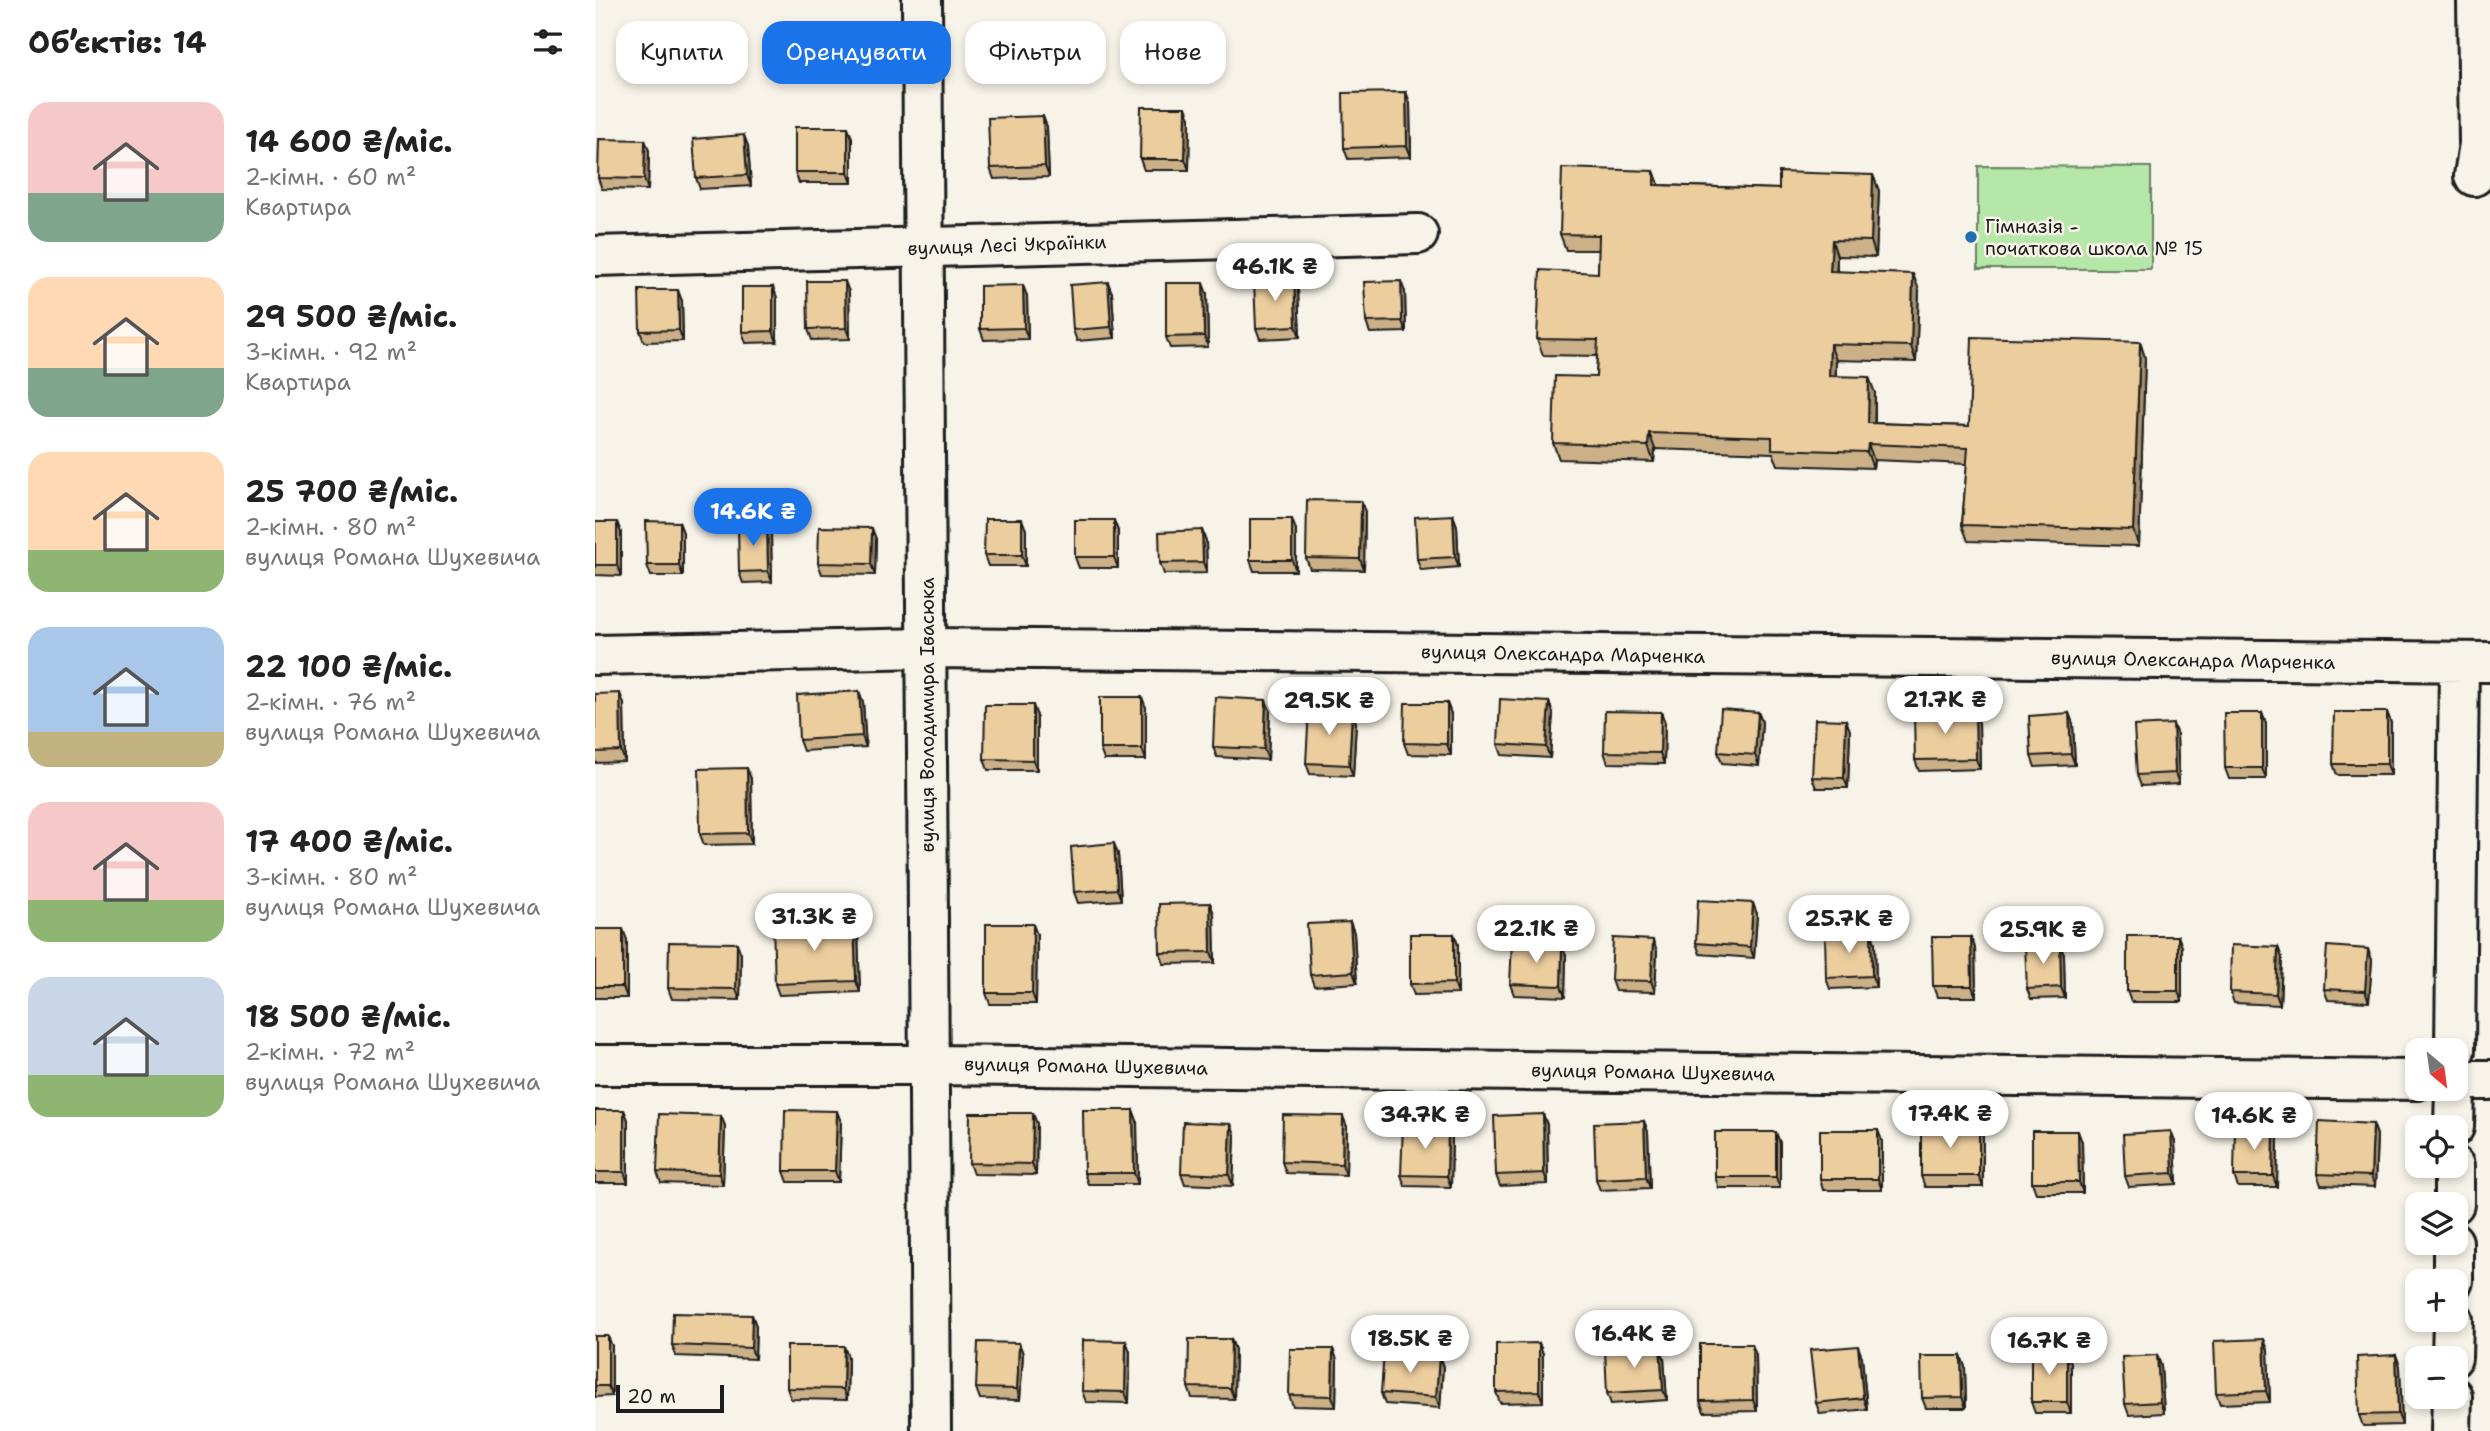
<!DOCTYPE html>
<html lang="uk">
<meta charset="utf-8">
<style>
:root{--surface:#fff;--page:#f6f6f6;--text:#222;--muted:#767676;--accent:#1a73e8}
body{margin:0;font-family:"Shantell Sans",sans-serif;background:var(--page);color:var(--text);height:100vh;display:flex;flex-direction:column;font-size:26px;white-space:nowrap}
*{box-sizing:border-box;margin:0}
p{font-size:23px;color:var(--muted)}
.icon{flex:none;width:38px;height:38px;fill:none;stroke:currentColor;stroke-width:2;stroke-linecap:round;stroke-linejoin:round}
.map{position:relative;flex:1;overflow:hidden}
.side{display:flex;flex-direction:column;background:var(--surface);width:595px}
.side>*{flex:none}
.banner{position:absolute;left:21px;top:21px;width:665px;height:63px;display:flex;gap:14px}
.needle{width:46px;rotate:151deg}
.buttons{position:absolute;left:1810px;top:1038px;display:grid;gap:14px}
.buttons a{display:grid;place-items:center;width:63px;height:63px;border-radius:14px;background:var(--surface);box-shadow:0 4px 10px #0003;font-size:35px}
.scale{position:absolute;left:21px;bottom:18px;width:108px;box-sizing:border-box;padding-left:7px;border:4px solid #1c1c1c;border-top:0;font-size:19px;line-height:24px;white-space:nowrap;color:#1c1c1c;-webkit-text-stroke:5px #f7f3e8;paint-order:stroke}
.price{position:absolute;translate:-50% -60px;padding:0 16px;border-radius:24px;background:#fff;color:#222;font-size:23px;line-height:46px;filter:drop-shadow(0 2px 4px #0008)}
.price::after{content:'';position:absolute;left:50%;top:42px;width:21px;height:16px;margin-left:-10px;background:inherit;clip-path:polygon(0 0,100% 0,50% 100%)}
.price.selected{background:var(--accent);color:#fff}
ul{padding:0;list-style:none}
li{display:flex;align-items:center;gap:21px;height:175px;padding:0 28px}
li span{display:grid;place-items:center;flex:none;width:196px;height:140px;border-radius:21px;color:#555}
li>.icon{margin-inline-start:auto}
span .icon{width:84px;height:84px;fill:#fffc;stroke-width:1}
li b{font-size:30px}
h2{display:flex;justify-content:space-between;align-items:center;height:84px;padding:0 28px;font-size:30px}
.chip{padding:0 24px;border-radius:21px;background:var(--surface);box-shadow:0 4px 10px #0003;font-size:24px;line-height:63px}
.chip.selected{background:var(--accent);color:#fff}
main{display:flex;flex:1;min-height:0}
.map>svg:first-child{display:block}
</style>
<main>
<section class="side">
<h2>Об’єктів: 14<svg class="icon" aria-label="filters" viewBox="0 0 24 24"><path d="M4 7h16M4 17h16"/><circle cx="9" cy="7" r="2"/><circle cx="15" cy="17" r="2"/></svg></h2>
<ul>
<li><span style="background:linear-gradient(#f6c9c9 65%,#7fa58c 0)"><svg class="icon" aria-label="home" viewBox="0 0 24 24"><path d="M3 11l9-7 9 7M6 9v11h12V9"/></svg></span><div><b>14 600 ₴/міс.</b><p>2-кімн. · 60 m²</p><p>Квартира</p></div></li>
<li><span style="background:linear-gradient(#ffd9b3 65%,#7fa58c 0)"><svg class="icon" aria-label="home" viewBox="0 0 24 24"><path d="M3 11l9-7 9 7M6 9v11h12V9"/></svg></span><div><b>29 500 ₴/міс.</b><p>3-кімн. · 92 m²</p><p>Квартира</p></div></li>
<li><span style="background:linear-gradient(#ffd9b3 70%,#8fb573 0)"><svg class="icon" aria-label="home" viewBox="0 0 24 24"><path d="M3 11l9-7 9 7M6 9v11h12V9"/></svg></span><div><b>25 700 ₴/міс.</b><p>2-кімн. · 80 m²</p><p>вулиця Романа Шухевича</p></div></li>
<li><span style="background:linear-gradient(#a9c7e8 75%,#c2b280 0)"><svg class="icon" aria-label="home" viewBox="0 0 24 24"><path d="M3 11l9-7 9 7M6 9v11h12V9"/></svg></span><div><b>22 100 ₴/міс.</b><p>2-кімн. · 76 m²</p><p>вулиця Романа Шухевича</p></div></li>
<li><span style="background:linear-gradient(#f6c9c9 70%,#8fb573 0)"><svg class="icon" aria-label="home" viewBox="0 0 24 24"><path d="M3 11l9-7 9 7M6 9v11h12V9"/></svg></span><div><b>17 400 ₴/міс.</b><p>3-кімн. · 80 m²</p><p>вулиця Романа Шухевича</p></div></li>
<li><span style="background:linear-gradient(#c9d6e8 70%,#8fb573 0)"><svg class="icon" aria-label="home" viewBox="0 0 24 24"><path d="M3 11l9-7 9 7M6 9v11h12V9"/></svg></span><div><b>18 500 ₴/міс.</b><p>2-кімн. · 72 m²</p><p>вулиця Романа Шухевича</p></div></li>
</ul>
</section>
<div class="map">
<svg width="1895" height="1431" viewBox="0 0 1895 1431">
<rect width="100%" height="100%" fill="#f7f3e8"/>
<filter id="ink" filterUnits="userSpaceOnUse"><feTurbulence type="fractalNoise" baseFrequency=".0143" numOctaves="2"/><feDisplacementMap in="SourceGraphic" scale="14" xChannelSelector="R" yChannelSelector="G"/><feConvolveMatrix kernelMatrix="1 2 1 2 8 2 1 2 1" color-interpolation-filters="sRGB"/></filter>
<g filter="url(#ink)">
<!-- green -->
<path fill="#b4e7a8" stroke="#688262" stroke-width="2" d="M1383,166l173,1v102h-173z"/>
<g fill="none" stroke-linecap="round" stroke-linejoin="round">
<defs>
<path id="minor" d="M1879,176l5,-32 -2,-144
M0,256l823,-22
M0,655l333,-7 1562,14
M1860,1050l4,-388
M0,1065h331l1491,15
M1860,1080h35
M1859,1127l1,-39
M1859,1204v-38
M1858,1281v-39
M1857,1358l1,-38
M1856,1431l1,-35"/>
<path id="tertiary" d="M327,0c7,477 3,954 9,1431"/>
</defs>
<!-- minor casing -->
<use href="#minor" stroke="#1c1c1c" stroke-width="44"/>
<!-- tertiary casing -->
<use href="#tertiary" stroke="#1c1c1c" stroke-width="44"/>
<!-- minor -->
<use href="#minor" stroke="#f7f3e8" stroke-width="38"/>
<!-- tertiary -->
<use href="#tertiary" stroke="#f7f3e8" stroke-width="38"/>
</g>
<!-- wall -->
<path fill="#cbb088" stroke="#1c1c1c" stroke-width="2" d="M811,92l4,11 1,54 -63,2 -4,-11z
M595,118l-1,52h-45l-4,-11z
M452,127l2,50 -55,2 -4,-11z
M257,138v45h-53l-4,-11z
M50,140l4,11 -1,39 -46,-1 -4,-11z
M153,146l3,40 -51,3 -4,-11z
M1059,171l5,14 120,4 94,-14 6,16 -3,66 -39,-1v15l82,19 -3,72 -80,-2v16l39,17v30l94,3 171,-84 5,16 -6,188 -171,-5 -6,-16 5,-61 -93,-4 -1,8 -95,-3 -5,-12 -118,-4 -1,13 -95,-3 -6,-16 43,-66 1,-21 -54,-1 -6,-16 61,-66 1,-23h-33l-6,-16z
M178,287l4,11v44l-31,1 -4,-11z
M703,290l2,47 -40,2 -4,-11z
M254,292l1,47 -38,1 -4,-11z
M810,292l1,40 -36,1 -4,-11z
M517,293l3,45 -38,3 -4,-11z
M612,294l1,53 -38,1 -4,-11z
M432,296l1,43 -44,1 -4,-11z
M87,301l1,40 -39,1 -4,-11z
M770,512l-1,58 -54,-1 -4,-11z
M858,515l4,11 2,41 -38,3 -4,-11z
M0,522h22l4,11v43l-26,-1z
M84,522l4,11v43h-32l-4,-11z
M172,524l4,10 1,48 -29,1 -4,-11z
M431,530v36h-38l-4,-11z
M607,530l4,11 1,32 -43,1 -4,-11z
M701,530v41h-42l-4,-11z
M523,531v37h-39l-4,-11z
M281,539l-1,36 -53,-1 -4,-11z
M264,691l4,11 3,45 -63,4 -4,-11z
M0,694l29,10 1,58 -30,1z
M954,702l4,11 -3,45 -48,-3 -4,-11z
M852,703l4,11v41l-43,-1 -4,-11z
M551,708v52h-42l-4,-11z
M675,710l-2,50 -51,-3 -4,-10z
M1066,712l4,11 -1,41 -56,-1 -4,-11z
M1163,712l4,10 -3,44 -37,-3 -4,-11z
M1792,712l4,11v52h-54l-4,-11z
M1474,713l4,11 2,41 -40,2 -4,-11z
M1667,713l4,11v55h-37l-4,-11z
M442,716v54h-49l-4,-11z
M1251,720l4,11 -2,57h-32l-4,-11z
M761,723l-3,53 -43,-2 -4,-11z
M1384,723l1,46 -61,2 -4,-11z
M1582,735l2,49 -38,2 -4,-11z
M156,779l1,65 -48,1 -4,-11z
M523,854l3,46 -43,3 -4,-11z
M615,903l4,11 1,49 -51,1 -4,-11z
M1162,914l-3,44 -54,-4 -4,-11z
M755,922l4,11 3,50 -43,3 -4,-11z
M0,929l32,11v58h-32z
M1276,932l4,11 1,44 -46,2 -4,-11z
M263,933l2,59 -81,3 -4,-11z
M859,934l4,11v49l-44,1 -4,-11z
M442,935l-1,69h-46l-4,-11z
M1583,936l4,11v55h-51l-4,-11z
M1376,937l4,11 1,49h-39l-4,-11z
M1683,947l4,11 -2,47 -46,-2 -4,-11z
M1062,951l-2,41 -40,-1 -4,-11z
M146,954l-1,46 -68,-1 -4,-11z
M1469,955l1,43 -34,1 -4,-10z
M971,956l-1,41 -51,-2 -4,-11z
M1777,960l-3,42 -41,-2 -4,-11z
M0,1110h29l4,10v63h-33z
M538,1110l4,11 1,63h-50l-4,-11z
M948,1114l4,11 1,59 -48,2 -4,-11z
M126,1116l4,10 -2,59 -62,-2 -4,-11z
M1049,1121l4,11 2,56 -50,2 -4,-11z
M246,1122l-2,60h-51l-4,-11z
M1384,1123l4,11v53h-58l-4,-11z
M442,1124l-1,51 -63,-1 -4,-11z
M636,1124l4,11 -2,51 -48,-2 -4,-11z
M1778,1124l4,11 -2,52 -54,-2 -4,-11z
M853,1126l4,11 -1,50 -46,-1 -4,-11z
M752,1127l-1,48 -60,-2 -4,-11z
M1679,1128l4,11 -1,48h-39l-4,-11z
M1287,1141v49h-59l-3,-11z
M1487,1142l1,51h-47l-4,-11z
M1580,1142l2,42 -48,3 -4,-11z
M1185,1143v45h-61l-4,-11z
M157,1315l4,11 -1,33 -79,-3 -4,-11z
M0,1336l17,10v50l-17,1z
M636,1339l4,11 -1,49 -42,-1 -4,-11z
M531,1341l4,11 -1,51 -43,-1 -4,-11z
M424,1343l4,11 -3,46 -40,-1 -4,-11z
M944,1343l4,11v48l-43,1 -4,-11z
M1065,1347l4,11 3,42 -56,4 -4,-11z
M738,1349l4,11 -1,47 -43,-1 -4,-11z
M1673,1350l2,52 -50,2 -4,-11z
M1472,1352l4,11v50h-36l-4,-11z
M1161,1355l1,56 -53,1 -4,-11z
M1562,1355l4,11 3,47 -35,2 -4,-11z
M1801,1355l4,11 2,59 -39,1 -4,-11z
M844,1356l4,11 -3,41 -55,-4 -4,-11z
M1366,1356l4,11 1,41h-40l-4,-10z
M253,1357l-1,43 -56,-1 -4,-11z
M1267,1357l5,52 -47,5 -4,-11z"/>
<!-- shaded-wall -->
<path fill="#a5906f" stroke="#1c1c1c" stroke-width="2" d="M811,92l4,11 1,54 -4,-11z
M591,107l4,11 -1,52 -4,-11z
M448,116l4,11 2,50 -4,-11z
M253,127l4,11v45l-4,-11z
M149,135l4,11 3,40 -4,-11z
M50,140l4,11 -1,39 -4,-11z
M1059,171l6,16 -6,-2z
M1278,175l6,16 -3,66 -5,-16z
M1237,240l5,16 -1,31 -6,-16z
M1318,274l6,16 -3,72 -5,-16z
M699,279l4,11 2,47 -4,-11z
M250,281l4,11 1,47 -4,-11z
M806,281l4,11 1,40 -4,-11z
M513,282l4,11 3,45 -4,-11z
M608,283l4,11 1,53 -4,-11z
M428,285l4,11 1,43 -4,-11z
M178,287l4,11v44l-4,-11z
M83,290l4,11 1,40 -4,-11z
M1545,342l5,16 -6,188 -6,-16z
M1235,344l6,16 -1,32 -6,-16z
M1274,377l6,16 -1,46 -6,-16z
M1054,433l6,16 -1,13 -6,-16z
M1273,444l6,16 -1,8 -6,-16z
M766,501l4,11 -1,58 -4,-11z
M858,515l4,11 2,41 -4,-10z
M427,519l4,11v36l-4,-11z
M697,519l4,11v41l-4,-11z
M519,520l4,11v37l-4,-11z
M22,522l4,11v43l-4,-11z
M84,522l4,11v43l-4,-11z
M172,524l4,10 1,48 -4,-11z
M277,528l4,11 -1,36 -4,-11z
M607,530l4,11 1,32 -4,-11z
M264,691l4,11 3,45 -4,-11z
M25,693l4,11 1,58 -4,-11z
M547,697l4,11v52l-4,-11z
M671,700l4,10 -2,50 -4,-11z
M954,702l4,11 -3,45 -4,-11z
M852,703l4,11v41l-4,-11z
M438,705l4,11v54l-4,-10z
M757,712l4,11 -3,53 -4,-11z
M1066,712l4,11 -1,41 -4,-11z
M1163,712l4,10 -3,44 -4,-11z
M1380,712l4,11 1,46 -4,-10z
M1792,712l4,11v52l-4,-11z
M1474,713l4,11 2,41 -4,-11z
M1667,713l4,11v55l-4,-11z
M1251,720l4,11 -2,57 -4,-10z
M1578,724l4,11 2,49 -4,-11z
M152,768l4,11 1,65 -4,-11z
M519,843l4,11 3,46 -4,-11z
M615,903l4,11 1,49 -4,-11z
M1158,903l4,11 -3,44 -4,-11z
M259,922l4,11 2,59 -4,-11z
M755,922l4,11 3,50 -4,-11z
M438,924l4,11 -1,69 -4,-11z
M28,929l4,11v58l-4,-11z
M1276,932l4,11 1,44 -4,-11z
M859,934l4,11v49l-4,-11z
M1583,936l4,11v55l-4,-11z
M1376,937l4,11 1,49 -4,-11z
M1058,940l4,11 -2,41 -4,-11z
M142,943l4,11 -1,46 -4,-11z
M1465,944l4,11 1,43 -4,-11z
M967,945l4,11 -1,41 -4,-11z
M1683,947l4,11 -2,47 -4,-11z
M1773,949l4,11 -3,42 -4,-11z
M29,1110l4,10v63l-4,-11z
M538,1110l4,11 1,63 -4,-11z
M242,1111l4,11 -2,60 -4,-11z
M438,1113l4,11 -1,51 -4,-11z
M948,1114l4,11 1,59 -4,-11z
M126,1116l4,10 -2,59 -4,-11z
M748,1116l4,11 -1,48 -4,-11z
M1049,1121l4,11 2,56 -4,-11z
M1384,1123l4,11v53l-4,-11z
M636,1124l4,11 -2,51 -4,-11z
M1778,1124l4,11 -2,52 -4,-11z
M853,1126l4,11 -1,50 -4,-11z
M1679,1128l4,11 -1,48 -4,-11z
M1283,1130l4,11v49l-4,-11z
M1483,1131l4,11 1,51 -4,-11z
M1576,1131l4,11 2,42 -4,-11z
M1181,1132l4,11v45l-4,-11z
M157,1315l4,11 -1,33 -4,-11z
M13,1336l4,10v50l-4,-10z
M636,1339l4,11 -1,49 -4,-11z
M1669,1339l4,11 2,52 -4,-11z
M531,1341l4,11 -1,51 -4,-11z
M424,1343l4,11 -3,46 -3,-11z
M944,1343l4,11v48l-4,-11z
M1157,1344l4,11 1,56 -4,-11z
M249,1346l4,11 -1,43 -4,-11z
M1263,1346l4,11 5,52 -4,-11z
M1065,1347l4,11 3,42 -4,-10z
M738,1349l4,11 -1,47 -4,-11z
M1472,1352l4,11v50l-4,-11z
M1562,1355l4,11 3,47 -4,-11z
M1801,1355l4,11 2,59 -4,-11z
M844,1356l4,11 -3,41 -4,-11z
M1366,1356l4,11 1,41 -4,-11z"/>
<!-- building -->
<path fill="#eccd9e" stroke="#1c1c1c" stroke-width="2" d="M811,92l1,54 -63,2 -1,-55z
M546,107h45l-1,52h-45z
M448,116l2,50 -55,2 -2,-50z
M200,127h53v45h-53z
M149,135l3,40 -51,3 -3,-39z
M4,139l46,1 -1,39 -46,-1z
M967,168l92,3v14l125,4v-17l94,3 -2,66 -39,-1 -2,31 83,3 -2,72 -81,-2 -1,32 40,1 -1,46 101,3 3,-89 168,5 -7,188 -171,-5 6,-77 -100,-4 -1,8 -95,-3v-12l-123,-4 -1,13 -95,-3 2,-67 41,1 2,-37 -61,-1 3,-69 58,3 1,-38 -39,-1z
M699,279l2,47 -40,2 -2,-47z
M212,281h38l1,47 -38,1z
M806,281l1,40 -36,1 -2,-40z
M513,282l3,45 -38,3 -3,-45z
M571,283h37l1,53 -38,1z
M428,285l1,43 -44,1v-43z
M147,287h31v44l-31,1z
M44,290h39l1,40 -39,1z
M712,500l54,1 -1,58 -54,-1z
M858,515l2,42 -38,2 -2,-42z
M390,519h37v36h-38z
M655,519h42v41h-42z
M480,520h39v37h-39z
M51,521l33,1v43h-32z
M0,522h22v43h-22z
M143,524h29l1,47 -29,1z
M224,527l53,1 -1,36 -53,-1z
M607,530l1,32 -43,1 -1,-31z
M264,691l3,45 -63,4 -2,-45z
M25,693l1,58 -26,1v-58z
M505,697h42v52h-42z
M620,697l51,3 -2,49 -51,-2z
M905,699l49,3 -3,45 -48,-3z
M810,703h42v41l-43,-1z
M390,705h48v55l-49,-1z
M714,709l43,3 -3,53 -43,-2z
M1126,709l37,3 -3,43 -37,-3z
M1010,711l56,1 -1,41 -56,-1z
M1380,712l1,47 -61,1 -1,-47z
M1739,712h53v52h-54z
M1474,713l2,41 -40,2 -2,-40z
M1629,713h38v55h-37z
M1220,719l31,1 -2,58 -32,-1z
M1578,724l2,49 -38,2 -3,-49z
M152,768l1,65 -48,1 -1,-65z
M519,843l3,46 -43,3 -3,-45z
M1103,900l55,3 -3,44 -54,-4z
M615,903l1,49 -51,1 -1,-49z
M259,922l2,59 -81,3 -2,-59z
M755,922l3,50 -43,3 -3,-51z
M391,924h47l-1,69h-46z
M0,929h28v58h-28z
M1276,932l1,44 -46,2 -1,-44z
M815,934h44v49l-44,1z
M1532,936h51v55h-51z
M1337,937h39l1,49h-39z
M1018,938l40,2 -2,41 -40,-1z
M74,942l68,1 -1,46 -68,-1z
M917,943l50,2 -1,41 -51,-2z
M1465,944l1,43 -34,2 -2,-44z
M1636,945l47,2 -2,47 -46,-2z
M1732,946l41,3 -3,42 -41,-2z
M0,1110h29v62h-29z
M190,1110l52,1 -2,60h-51z
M488,1110h50l1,63h-50z
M375,1113h63l-1,51 -63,-1z
M64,1114l62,2 -2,58 -62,-2z
M948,1114l1,59 -48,2 -2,-59z
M688,1115l60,1 -1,48 -60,-2z
M1049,1121l2,56 -50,2 -2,-56z
M1724,1121l54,3 -2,52 -54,-2z
M588,1122l48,2 -2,51 -48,-2z
M1384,1123v53h-58v-52z
M808,1125l45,1 -1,50 -46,-1z
M1640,1127l39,1 -1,48h-39z
M1225,1130h58v49h-58z
M1437,1131h46l1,51h-47z
M1576,1131l2,42 -48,3 -2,-42z
M1120,1132h61v45h-61z
M78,1313l79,2 -1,33 -79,-3z
M0,1336h13v50h-13z
M594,1339h42l-1,49 -42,-1z
M1669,1339l2,52 -50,2 -2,-52z
M488,1340l43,1 -1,51 -43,-1z
M383,1342l41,1 -2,46 -41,-1z
M944,1343v48l-43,1v-48z
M1105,1344h52l1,56 -53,1z
M192,1346h57l-1,43 -56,-1z
M1263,1346l5,52 -47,5 -6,-53z
M1065,1347l3,43 -56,3 -2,-43z
M695,1349h43l-1,47 -43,-1z
M789,1352l55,4 -3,41 -55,-4z
M1436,1352h36v50h-36z
M1562,1355l3,47 -35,2 -3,-47z
M1801,1355l2,59 -39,1 -2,-58z
M1326,1356h40l1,41 -40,1z"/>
</g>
<!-- markers -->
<circle fill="#1f6fb2" stroke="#f7f3e8" stroke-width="2.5" cx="1376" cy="237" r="7"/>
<g text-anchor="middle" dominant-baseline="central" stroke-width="5" stroke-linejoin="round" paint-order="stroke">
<!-- poi labels -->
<g font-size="19" fill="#1c1c1c" stroke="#f7f3e8" text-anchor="start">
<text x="1390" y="226">Гімназія -<tspan x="1390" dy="22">початкова школа № 15</tspan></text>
</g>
<!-- street labels -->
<g font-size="19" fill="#1c1c1c" stroke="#f7f3e8">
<text transform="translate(412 245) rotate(-2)">вулиця Лесі Українки</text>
<text transform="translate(968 654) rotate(1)">вулиця Олександра Марченка</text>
<text transform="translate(1598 660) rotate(1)">вулиця Олександра Марченка</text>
<text transform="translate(332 715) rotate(-90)">вулиця Володимира Івасюка</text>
<text transform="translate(491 1066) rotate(1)">вулиця Романа Шухевича</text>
<text transform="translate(1058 1072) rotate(1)">вулиця Романа Шухевича</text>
</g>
</g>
</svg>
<div class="buttons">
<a><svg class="needle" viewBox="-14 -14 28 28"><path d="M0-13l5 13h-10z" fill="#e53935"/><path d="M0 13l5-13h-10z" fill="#767676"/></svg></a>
<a><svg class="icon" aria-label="locate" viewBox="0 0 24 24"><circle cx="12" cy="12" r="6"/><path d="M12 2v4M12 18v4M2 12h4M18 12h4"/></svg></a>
<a><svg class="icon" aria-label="layers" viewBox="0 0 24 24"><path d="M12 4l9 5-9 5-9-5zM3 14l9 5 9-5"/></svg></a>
<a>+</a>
<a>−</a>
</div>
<div class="scale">20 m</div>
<b class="price" style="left:680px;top:303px">46.1K ₴</b>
<b class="price selected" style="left:158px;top:548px">14.6K ₴</b>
<b class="price" style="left:1350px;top:736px">21.7K ₴</b>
<b class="price" style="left:734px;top:737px">29.5K ₴</b>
<b class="price" style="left:219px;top:953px">31.3K ₴</b>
<b class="price" style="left:1254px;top:955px">25.7K ₴</b>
<b class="price" style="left:941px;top:965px">22.1K ₴</b>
<b class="price" style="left:1448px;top:966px">25.9K ₴</b>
<b class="price" style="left:1355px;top:1150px">17.4K ₴</b>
<b class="price" style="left:830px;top:1151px">34.7K ₴</b>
<b class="price" style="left:1659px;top:1152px">14.6K ₴</b>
<b class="price" style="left:1039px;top:1370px">16.4K ₴</b>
<b class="price" style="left:815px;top:1375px">18.5K ₴</b>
<b class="price" style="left:1454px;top:1377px">16.7K ₴</b>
<div class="banner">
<a class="chip">Купити</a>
<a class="chip selected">Орендувати</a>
<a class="chip">Фільтри</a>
<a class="chip">Нове</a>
</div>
</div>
</main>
